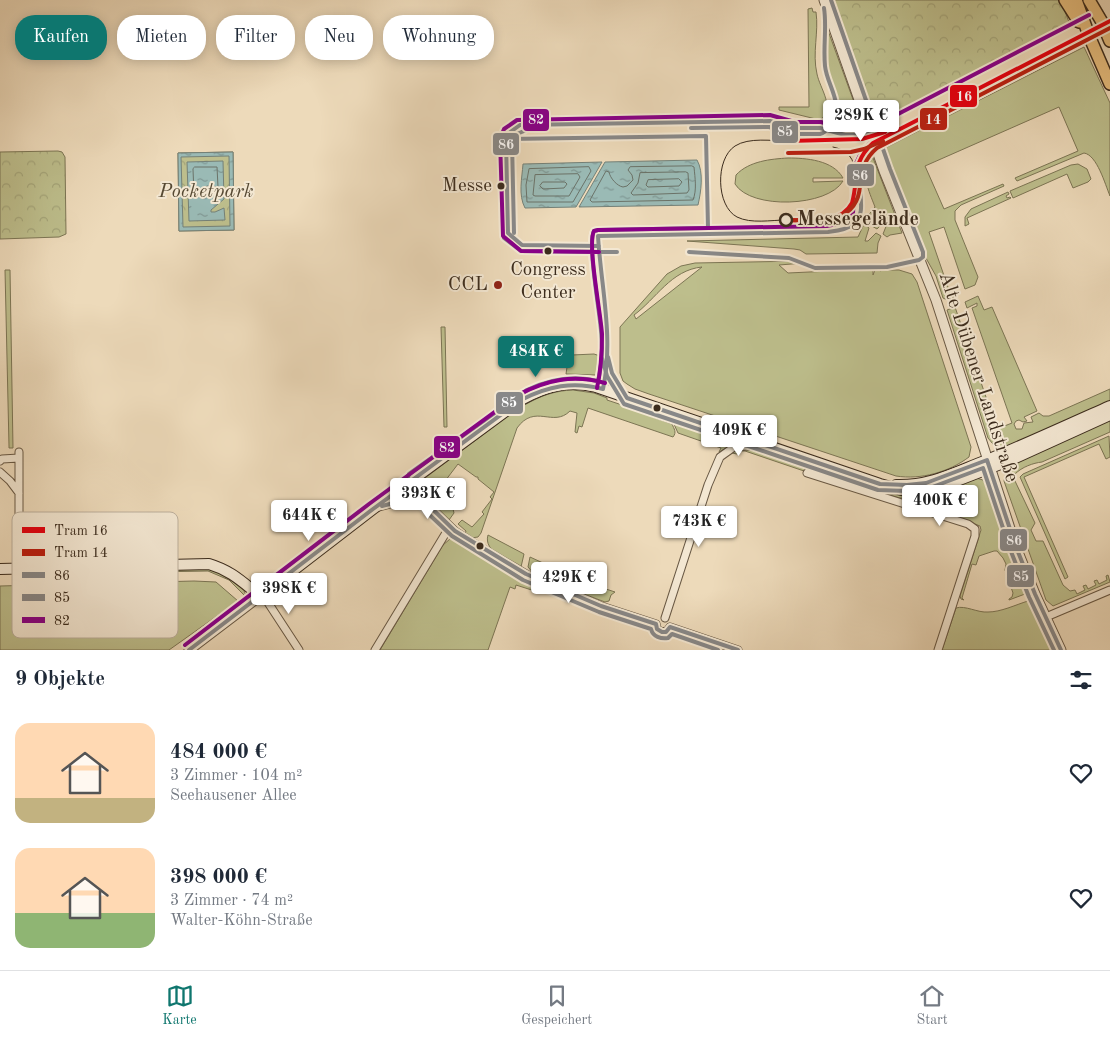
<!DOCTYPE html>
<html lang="de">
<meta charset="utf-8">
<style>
:root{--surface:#fff;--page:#f2f2f3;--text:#1f2937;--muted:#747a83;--line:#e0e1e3;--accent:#0f766e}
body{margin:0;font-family:"Old Standard TT",serif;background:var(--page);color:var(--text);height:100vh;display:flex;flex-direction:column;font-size:19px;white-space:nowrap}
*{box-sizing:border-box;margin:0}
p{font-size:16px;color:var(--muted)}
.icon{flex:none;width:28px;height:28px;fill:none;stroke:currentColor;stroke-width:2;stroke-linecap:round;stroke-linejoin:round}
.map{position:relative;height:650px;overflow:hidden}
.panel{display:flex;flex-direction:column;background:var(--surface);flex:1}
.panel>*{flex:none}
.hud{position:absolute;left:15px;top:15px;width:500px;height:45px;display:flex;gap:10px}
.price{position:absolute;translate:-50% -42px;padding:0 11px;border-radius:5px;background:#fff;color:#222;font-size:16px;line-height:32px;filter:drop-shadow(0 1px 2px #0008)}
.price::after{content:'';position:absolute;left:50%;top:30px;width:15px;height:11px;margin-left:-8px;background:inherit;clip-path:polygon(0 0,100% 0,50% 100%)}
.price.active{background:var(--accent);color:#fff}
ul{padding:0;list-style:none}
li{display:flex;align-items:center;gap:15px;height:125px;padding:0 15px}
li span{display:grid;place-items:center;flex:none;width:140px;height:100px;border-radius:15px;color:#555}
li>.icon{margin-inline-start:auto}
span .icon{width:60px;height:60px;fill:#fffc;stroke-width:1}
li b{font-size:21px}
h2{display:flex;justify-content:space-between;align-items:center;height:60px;padding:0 15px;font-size:21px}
.chip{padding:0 18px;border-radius:20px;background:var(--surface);box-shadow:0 2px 12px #0003;font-size:18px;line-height:45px}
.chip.active{background:var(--accent);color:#fff}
.tab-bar{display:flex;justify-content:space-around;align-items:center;height:70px;border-top:1px solid var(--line);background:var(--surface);font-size:14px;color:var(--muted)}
.tab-bar a{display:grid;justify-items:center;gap:2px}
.tab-bar .active{color:var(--accent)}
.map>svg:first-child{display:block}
</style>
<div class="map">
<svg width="1110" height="650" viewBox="0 0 1110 650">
<defs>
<pattern id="park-crowns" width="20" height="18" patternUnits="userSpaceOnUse" patternTransform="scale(1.25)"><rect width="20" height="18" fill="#bdbe8c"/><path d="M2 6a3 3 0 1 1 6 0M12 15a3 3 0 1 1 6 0" fill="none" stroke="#a3a378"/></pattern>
<pattern id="water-ripples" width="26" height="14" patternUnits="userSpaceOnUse" patternTransform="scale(1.25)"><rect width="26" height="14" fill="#9abab5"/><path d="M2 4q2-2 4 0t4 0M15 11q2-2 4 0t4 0" fill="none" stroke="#7f9793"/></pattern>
</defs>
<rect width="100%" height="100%" fill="#eddaba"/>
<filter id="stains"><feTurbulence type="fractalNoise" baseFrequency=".004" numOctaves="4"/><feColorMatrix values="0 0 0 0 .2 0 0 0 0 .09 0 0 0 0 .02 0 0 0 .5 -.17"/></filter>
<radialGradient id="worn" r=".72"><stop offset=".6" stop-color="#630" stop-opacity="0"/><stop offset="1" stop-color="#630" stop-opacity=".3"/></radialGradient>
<!-- grass -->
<path fill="#bdbe8c" stroke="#7c7554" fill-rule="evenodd" d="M812,8l1,4h3c3,20 -4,41 1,62 3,15 19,34 3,46l-41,-10v-3h30l-1,-98z
M826,25l37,102 -16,-1 -10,-11v-14l-9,-28z
M1084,47l26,56v93c-5,-12 -13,-41 -26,-43l-67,28 -2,-3 63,-27 -19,-44 -134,59 19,43 59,-25 1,2 -43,19 -6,6v9l23,57 -3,8 -10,4 -21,-62 -15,5 21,61 5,-1 -1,5 -9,2 -2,-1 -7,-22 -14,-25 -39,-102z
M788,158c18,0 45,2 55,20h-30v4l30,-1c-15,26 -92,29 -108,3l1,-9c13,-14 35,-16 52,-17z
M873,158l29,75 -12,2 -3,2 -4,-3 4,-10v-2h-3l-7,7 -5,-3 5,-13v-3l-11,8 9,-11c-6,-16 -16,-35 -2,-49z
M1078,164l9,5 4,10 -3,3 -15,6 -6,-14 -54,24 -3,-7 61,-26z
M1008,192l1,2 -3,2 1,2 3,-1 1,1 -44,20 2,6 -4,2v-9l6,-8z
M864,224l5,4 -4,13h3l8,-8 5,3 -3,7 -1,10 -71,1 -6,-4 -6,-1 -107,-8 171,-4z
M803,261l1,2 -25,2 9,8 85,-4v6l2,-5 5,-1v2l2,-1h17l13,4 5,8 54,165 -2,10c-20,15 -48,23 -73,19l-247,-82 -14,-5 -8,-5 -4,-3 -3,-8v-46l47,-53 14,-8 14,-3zM702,267l-66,52 -2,-4c22,-16 37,-45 68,-48z
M5,270h5l3,178h-4v-2z
M978,296l6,14 8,-3 45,104 -13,6 3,4 -4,1 -4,-2 -3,1 -2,3 2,5h6l2,-6 9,-1 -2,-5 8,-4 4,3h6l61,-27v13l-107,46 -6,1 -9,-11 -41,-128 8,-3 42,122 15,-6 -40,-115 5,-2v-3l-10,5 -2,-6z
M441,327h4l2,100h-3z
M594,354l6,2 2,5 -5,14 -31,-1 1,-7 5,-12z
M573,390l21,3 13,5v2l42,14 1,2 22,8c2,5 5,8 1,13l-85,-29 -6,19 -3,-1 -2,7 -2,-1 2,-19 -7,-2c-17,17 -35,-8 -53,17l-36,105 -3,4 -7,1 -6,-4 1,-3 -8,-7 4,-4 10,7 12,-13 -2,-2 10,-13 -2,-2 4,-5 -16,-13v-2h-2l-18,-13 -19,25 3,4 -4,5 10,10 4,-3 2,8 -5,7c-13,-9 -32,-25 -24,-42 20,-15 40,-30 59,-44 28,-21 53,-43 89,-44z
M653,413l93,31 -14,1 -13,7 2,-4 -43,-15 -5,-11 -21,-7z
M1110,420v12l-68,30c-9,1 -20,5 -27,12v7l20,42 -4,7 5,11h7l20,44 7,6 5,-1 2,4 8,-4 -2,-4 3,-1 2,4 8,-4 -2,-4 3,-1 2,4 8,-4 -1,-4 2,-1 2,7 -57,24 -7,-6 -42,-119 2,-9 -1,-3 5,-4z
M1109,436l1,21 -4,2 -7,-15 -75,33 44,100 -3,2 -45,-102 3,-3z
M737,450h15l49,15 15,2 22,8 -1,1 -28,-9 -4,1 -1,3 -59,-20h-5l-3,3 -5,-1 -3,1v-1z
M976,478l7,2 5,7 19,54 20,49 -2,4 -16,6v-1l3,-2 1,-4 -8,-23 1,-6 -3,-6 -6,-7h-3l-15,5 -3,9 -4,-1 -10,34 2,2 -3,-1 -1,-3 21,-66 -1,-4 -72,-28h-8l-13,-4 31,3z
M488,535l36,19 -3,13c-12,-7 -38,-15 -33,-32z
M450,539l11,4 45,26 35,19v5l-25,-8 -1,4 -5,-2 -22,63h-108l63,-105z
M530,557l52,24 33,11 -4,3 -2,6 -4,1 -63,-24 -8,-4 -6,-7z
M202,568c15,2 41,10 44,29l-17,-17 -21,-9 -176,3 32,-4z
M194,581l22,1 22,19 -69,49h-169v-64z
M1028,601l5,2 22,47h-113l14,-42c9,-3 22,5 32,4 13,0 27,-7 40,-11z"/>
<!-- park -->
<path fill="url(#park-crowns)" stroke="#7c7554" d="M833,0h226l4,6 7,19 -195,99z
M58,151l4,1 3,5 1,77 -7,3 -59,2v-87z
M233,152l1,78 -55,1 -1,-78z"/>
<!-- water -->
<path fill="url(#water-ripples)" stroke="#748178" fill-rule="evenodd" d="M233,152l1,78 -55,1 -1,-78zM229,156l1,70 -47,1 -2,-70z
M697,160c7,12 4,32 1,45l-119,2 26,-45z
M223,161l1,38 -13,11v2h4l9,-4 1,12 -36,1 -2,-59z
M602,162l-26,45 -51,1c-7,-13 -3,-30 -2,-44z"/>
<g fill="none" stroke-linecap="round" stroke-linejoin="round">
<!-- shore -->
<path stroke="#6b7369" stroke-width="1" d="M692,166l2,1c1,11 3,23 -1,33l-101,2 -2,-2 16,-29 3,1c1,6 8,14 14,15l4,-1 6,-6 -1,-5 -4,-5 2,-3z
M195,167h22l1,20 -11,-1 -10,8h-3l-1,-25z
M589,167l2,4 -18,31h-46l-1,-17 3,-16z
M686,172l2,1 1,17 -2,3 -54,2 -2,-2 7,-10 2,-10z
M578,174l2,3 -11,19h-34l-2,-1 2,-20z
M679,179l3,3 -3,4 -31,1 -2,-2 2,-5z
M543,182h22l2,2 -3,4 -21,1 -3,-3z"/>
<defs>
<path id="minor" d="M19,452v116
M0,461l2,-2 17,-1
M0,472l10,9 9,12
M807,473l161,51 7,5v7l-37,114
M413,479l9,20 33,32 25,16 46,27 24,11 51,21 55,18
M379,507l26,-7 17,-1
M260,596l7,5 32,49
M1046,617l64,-27
M665,618l43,-133 12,-28 14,-10 24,-2
M656,624l1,5 5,3 5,-1 3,-4
M670,627l68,23
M375,650l75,-124"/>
<path id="tertiary" d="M824,0l60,171 52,129 80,247 19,47 26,56
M189,650l71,-54"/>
<path id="secondary" d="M896,485c35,1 59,-13 91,-25 41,-17 82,-36 123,-54
M0,569l209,-5c23,7 33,18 51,32l113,-87 148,-109c25,-14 47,-20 75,-13l284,97 29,8 27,-3 75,-29 99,-45"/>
<path id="trunk" d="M1065,0l14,22
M1076,0l14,38 20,46
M1089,0l13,22 8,19"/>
</defs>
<!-- minor casing -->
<use href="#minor" stroke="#685844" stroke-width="9"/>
<!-- tertiary casing -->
<use href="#tertiary" stroke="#685844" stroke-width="11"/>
<!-- secondary casing -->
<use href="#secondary" stroke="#3c2c1d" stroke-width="12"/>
<!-- trunk casing -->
<use href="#trunk" stroke="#3c2c1d" stroke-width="14"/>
<!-- minor -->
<use href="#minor" stroke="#f3e7d2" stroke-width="7"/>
<!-- tertiary -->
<use href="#tertiary" stroke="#f3e7d2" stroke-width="9"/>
<!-- secondary -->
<use href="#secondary" stroke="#f3e7d2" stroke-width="10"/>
<!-- trunk -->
<use href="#trunk" stroke="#e6bd7d" stroke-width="11"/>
<!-- tram -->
<path stroke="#3c2c1d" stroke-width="1" d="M833,147c15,3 21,11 23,27
M786,220c-15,0 -35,4 -49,-3 -21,-11 -22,-58 -2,-71 14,-9 37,-5 53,-5"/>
<defs>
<path id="bus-1" d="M599,246l-77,-1 -14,-12 -2,-93 3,-7 11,-8 250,-4 24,7h26l25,7h20l12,-3 15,-8
M608,357l4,16 15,25 253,86 27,1 19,-2 61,-23 29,87 19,47 26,56
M382,506l23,-6 17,-1 33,32 71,43 75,32 55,18 1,5 5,3h4l4,-5 68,23
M189,650l184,-141 148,-109c27,-14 52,-19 82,-11 11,-51 -2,-102 -5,-153l230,-4c8,-1 19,-2 26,-8 21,-19 -16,-55 32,-85l211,-107"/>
<path id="bus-2" d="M691,128l78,-1 24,7h27c5,-1 8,-5 11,-10 14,-20 -4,-38 -6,-58 -2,-20 2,-39 -1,-58
M509,139l197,-3 2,92 -110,2 -4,1c-7,12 6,82 7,100 2,17 1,34 -3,50 -25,-6 -48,-2 -71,9l-118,84 -2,6 10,23 35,33 71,44 76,32 52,17c2,8 10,10 17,9l4,-4 46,16
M514,233l-2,-92 5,-7 7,-3
M504,238l17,13 96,1
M689,252l100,6 26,10 72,-1 32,-7 4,-3v-5l-33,-83 -59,-169
M602,358l5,18 17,28 254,86 29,1 20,-2 56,-21 27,81 19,48 25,53"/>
<path id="bus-3" d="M599,252l-78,-1 -18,-15 -3,-97 4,-10 13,-9 253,-5 25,7h26l25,7h18l11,-3 214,-111
M597,388c4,-18 5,-35 5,-54 -1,-19 -15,-91 -8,-103l4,-1 229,-4c11,-2 20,-3 26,-13 1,-11 0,-21 0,-31 0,-29 18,-43 42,-55
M185,645l184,-141 149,-109c28,-15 55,-21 87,-12"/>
</defs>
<!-- bus-1 casing -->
<use href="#bus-1" stroke="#f3e7d2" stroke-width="8"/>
<!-- bus-2 casing -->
<use href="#bus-2" stroke="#f3e7d2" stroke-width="8"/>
<!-- bus-3 casing -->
<use href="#bus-3" stroke="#f3e7d2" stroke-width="8"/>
<!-- bus-1 -->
<use href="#bus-1" stroke="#888" stroke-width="4"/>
<!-- bus-2 -->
<use href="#bus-2" stroke="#888" stroke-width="4"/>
<!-- bus-3 -->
<use href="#bus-3" stroke="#808" stroke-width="4"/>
<defs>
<path id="tram-1" d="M788,141l74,-2 23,-7
M786,220c22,0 54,6 66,-17 7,-25 -1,-40 21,-60l237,-122"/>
<path id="tram-2" d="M788,153l63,-1 13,-3 19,-8
M786,220c30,0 71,6 74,-34 2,-16 4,-27 17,-38l233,-120"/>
</defs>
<!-- tram-1 casing -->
<use href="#tram-1" stroke="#f3e7d2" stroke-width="8"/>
<!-- tram-2 casing -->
<use href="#tram-2" stroke="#f3e7d2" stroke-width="8"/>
<!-- tram-1 -->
<use href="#tram-1" stroke="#e3000f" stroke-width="4"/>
<!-- tram-2 -->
<use href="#tram-2" stroke="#bb1e10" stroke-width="4"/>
</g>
<!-- markers -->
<g fill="#3c2c1d" stroke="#f3e7d2" stroke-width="2">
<circle cx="501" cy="186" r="4.5"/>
<circle cx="548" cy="251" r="4.5"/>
<circle cx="657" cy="408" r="4.5"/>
<circle cx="480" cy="546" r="4.5"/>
</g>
<circle fill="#f3e7d2" stroke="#3c2c1d" stroke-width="2.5" cx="786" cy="220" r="6"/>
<circle fill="#8f2418" stroke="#f3e7d2" stroke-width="2" cx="498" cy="285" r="5"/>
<g text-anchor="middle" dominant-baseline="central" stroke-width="4" stroke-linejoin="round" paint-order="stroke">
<!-- bus labels -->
<g font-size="19" fill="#3c2c1d" stroke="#f3e7d2" text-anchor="end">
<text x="492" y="186">Messe</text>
<text x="548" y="270" text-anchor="middle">Congress<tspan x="548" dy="23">Center</tspan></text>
</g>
<!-- park labels -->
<g font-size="20" font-style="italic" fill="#564933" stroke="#f3e7d2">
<text x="206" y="192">Pocketpark</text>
</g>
<!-- stop labels -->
<g font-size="20" font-weight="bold" fill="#3c2c1d" stroke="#f3e7d2" text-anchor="start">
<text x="797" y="220">Messegelände</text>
</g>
<!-- poi labels -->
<g font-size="20" fill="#3c2c1d" stroke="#f3e7d2" text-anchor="end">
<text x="488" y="285">CCL</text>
</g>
<!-- street labels -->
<g font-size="20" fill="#3c2c1d" stroke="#f3e7d2">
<text transform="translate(978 377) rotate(72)">Alte Dübener Landstraße</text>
</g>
</g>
<!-- legend -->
<rect x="12" y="512" width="166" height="126" rx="8" fill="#f3e7d2" stroke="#bcaf9c" stroke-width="1"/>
<rect x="22" y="527" width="23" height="6" fill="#e3000f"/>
<rect x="22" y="549" width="23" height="7" fill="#bb1e10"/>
<rect x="22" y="572" width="23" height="6" fill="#888"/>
<rect x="22" y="594" width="23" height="7" fill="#888"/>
<rect x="22" y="617" width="23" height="6" fill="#808"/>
<g font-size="14" fill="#3c2c1d">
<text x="54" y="535">Tram 16</text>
<text x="54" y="557">Tram 14</text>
<text x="54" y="580">86</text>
<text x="54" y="602">85</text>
<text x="54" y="625">82</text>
</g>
<g stroke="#f3e7d2" stroke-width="2">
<rect x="949" y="84" width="29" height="24" rx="5" fill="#e3000f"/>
<rect x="919" y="107" width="29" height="24" rx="5" fill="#bb1e10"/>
<rect x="522" y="108" width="28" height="24" rx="5" fill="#808"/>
<rect x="771" y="120" width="28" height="24" rx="5" fill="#888"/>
<rect x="492" y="132" width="28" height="24" rx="5" fill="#888"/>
<rect x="846" y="163" width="29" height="24" rx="5" fill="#888"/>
<rect x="495" y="391" width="29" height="24" rx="5" fill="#888"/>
<rect x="433" y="435" width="28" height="24" rx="5" fill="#808"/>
<rect x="999" y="528" width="29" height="24" rx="5" fill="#888"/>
<rect x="1006" y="564" width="29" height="24" rx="5" fill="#888"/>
</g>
<g font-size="14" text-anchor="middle" font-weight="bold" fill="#fff">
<text x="964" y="101">16</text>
<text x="933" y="124">14</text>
<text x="536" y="124">82</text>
<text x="785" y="136">85</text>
<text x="506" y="149">86</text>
<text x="860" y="180">86</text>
<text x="509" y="407">85</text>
<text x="447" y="452">82</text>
<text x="1014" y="545">86</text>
<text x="1021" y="581">85</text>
</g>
<rect width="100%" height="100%" filter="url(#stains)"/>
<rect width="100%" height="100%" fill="url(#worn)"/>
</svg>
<b class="price" style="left:861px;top:142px">289K €</b>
<b class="price active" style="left:536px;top:378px">484K €</b>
<b class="price" style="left:739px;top:457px">409K €</b>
<b class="price" style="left:428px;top:520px">393K €</b>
<b class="price" style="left:940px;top:527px">400K €</b>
<b class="price" style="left:309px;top:542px">644K €</b>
<b class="price" style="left:699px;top:548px">743K €</b>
<b class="price" style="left:569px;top:604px">429K €</b>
<b class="price" style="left:289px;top:615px">398K €</b>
<div class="hud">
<a class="chip active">Kaufen</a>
<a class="chip">Mieten</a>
<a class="chip">Filter</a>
<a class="chip">Neu</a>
<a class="chip">Wohnung</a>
</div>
</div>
<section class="panel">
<h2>9 Objekte<svg class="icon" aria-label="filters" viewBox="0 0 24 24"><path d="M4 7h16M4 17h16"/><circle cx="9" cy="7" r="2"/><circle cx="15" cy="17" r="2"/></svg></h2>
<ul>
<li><span style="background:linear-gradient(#ffd9b3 75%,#c2b280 0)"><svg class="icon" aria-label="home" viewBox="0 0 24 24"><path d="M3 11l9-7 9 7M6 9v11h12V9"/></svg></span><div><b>484 000 €</b><p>3 Zimmer · 104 m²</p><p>Seehausener Allee</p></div><svg class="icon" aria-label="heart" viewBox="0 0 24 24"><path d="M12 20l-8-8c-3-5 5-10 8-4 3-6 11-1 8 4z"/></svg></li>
<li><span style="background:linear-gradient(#ffd9b3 65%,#8fb573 0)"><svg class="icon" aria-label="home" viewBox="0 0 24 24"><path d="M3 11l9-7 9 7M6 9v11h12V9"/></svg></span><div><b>398 000 €</b><p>3 Zimmer · 74 m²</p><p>Walter-Köhn-Straße</p></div><svg class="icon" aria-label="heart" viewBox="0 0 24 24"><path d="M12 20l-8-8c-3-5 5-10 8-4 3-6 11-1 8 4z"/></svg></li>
</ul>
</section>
<nav class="tab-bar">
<a class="active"><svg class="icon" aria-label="map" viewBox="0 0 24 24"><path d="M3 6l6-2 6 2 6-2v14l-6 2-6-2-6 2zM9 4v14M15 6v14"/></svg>Karte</a>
<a><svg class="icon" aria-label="saved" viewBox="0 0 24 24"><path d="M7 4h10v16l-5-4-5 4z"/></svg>Gespeichert</a>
<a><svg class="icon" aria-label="home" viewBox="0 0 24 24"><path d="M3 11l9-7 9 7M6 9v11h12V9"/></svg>Start</a>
</nav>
